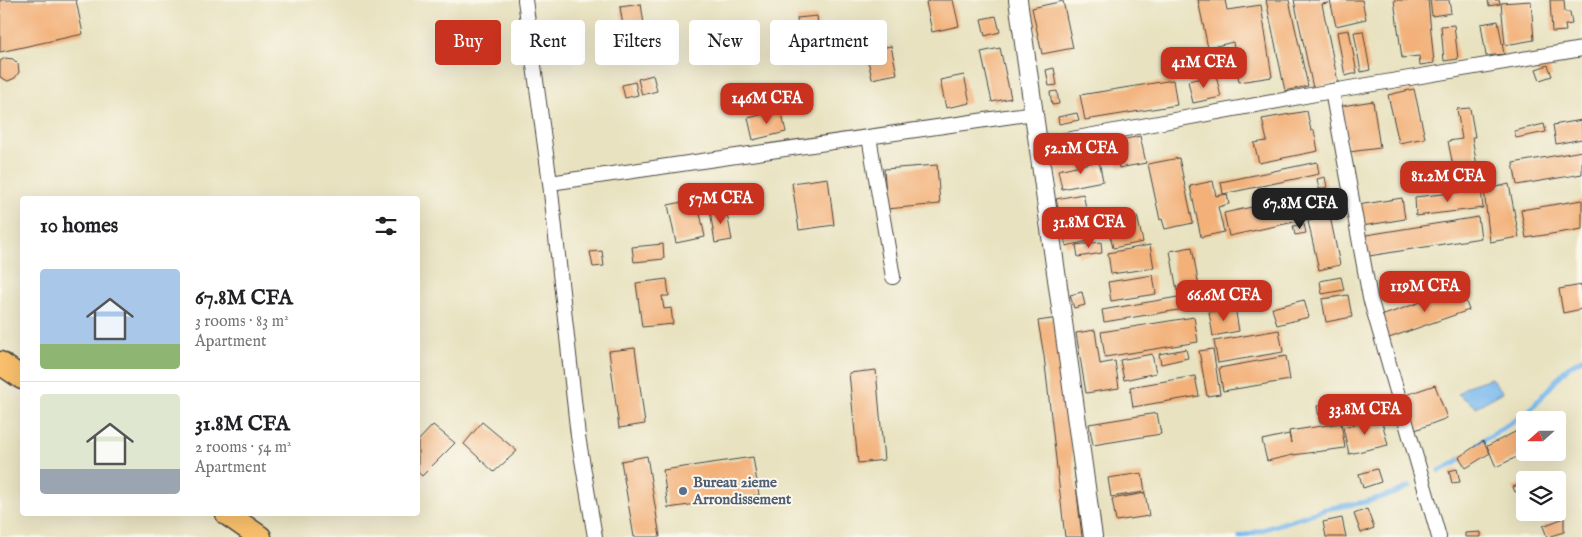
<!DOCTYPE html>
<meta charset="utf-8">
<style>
:root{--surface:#fff;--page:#f2f2f2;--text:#202124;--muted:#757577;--line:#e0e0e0;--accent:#c8321e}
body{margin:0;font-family:"IM FELL English",serif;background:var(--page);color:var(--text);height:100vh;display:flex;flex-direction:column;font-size:19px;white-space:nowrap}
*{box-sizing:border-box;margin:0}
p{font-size:16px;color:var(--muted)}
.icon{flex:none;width:28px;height:28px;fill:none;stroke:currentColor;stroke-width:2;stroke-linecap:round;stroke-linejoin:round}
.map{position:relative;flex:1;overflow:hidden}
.side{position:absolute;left:20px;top:196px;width:400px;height:320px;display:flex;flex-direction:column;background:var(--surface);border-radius:5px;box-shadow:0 5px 20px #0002}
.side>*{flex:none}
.guide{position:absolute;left:435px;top:20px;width:475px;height:45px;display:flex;gap:10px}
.needle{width:32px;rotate:249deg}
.controls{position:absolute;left:1516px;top:411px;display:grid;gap:10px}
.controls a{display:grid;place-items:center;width:50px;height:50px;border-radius:5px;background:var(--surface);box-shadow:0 5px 20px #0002;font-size:25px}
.price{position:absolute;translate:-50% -42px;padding:0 11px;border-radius:10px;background:var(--accent);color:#fff;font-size:16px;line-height:32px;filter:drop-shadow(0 1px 2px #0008)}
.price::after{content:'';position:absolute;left:50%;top:30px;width:15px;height:11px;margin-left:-8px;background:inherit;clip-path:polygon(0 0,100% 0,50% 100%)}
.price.selected{background:#222;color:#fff}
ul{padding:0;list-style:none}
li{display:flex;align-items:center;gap:15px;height:125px;padding:0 20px}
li+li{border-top:1px solid var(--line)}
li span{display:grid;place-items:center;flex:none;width:140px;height:100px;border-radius:5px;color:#555}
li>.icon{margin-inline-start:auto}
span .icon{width:60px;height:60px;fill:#fffc;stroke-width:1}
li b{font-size:21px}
h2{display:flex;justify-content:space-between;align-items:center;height:60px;padding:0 20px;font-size:21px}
.pill{padding:0 18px;border-radius:5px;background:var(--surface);box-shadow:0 5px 20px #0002;font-size:18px;line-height:45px}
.pill.selected{background:var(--accent);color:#fff}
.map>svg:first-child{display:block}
</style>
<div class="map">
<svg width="1582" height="537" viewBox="0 0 1582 537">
<rect width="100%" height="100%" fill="#fbf7ec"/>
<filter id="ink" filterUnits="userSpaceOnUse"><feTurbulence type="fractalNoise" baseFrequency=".02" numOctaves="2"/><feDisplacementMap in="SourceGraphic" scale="10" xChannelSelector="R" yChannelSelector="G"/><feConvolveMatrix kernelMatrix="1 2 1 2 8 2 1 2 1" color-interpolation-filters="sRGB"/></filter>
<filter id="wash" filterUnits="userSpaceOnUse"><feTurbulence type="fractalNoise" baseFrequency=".0096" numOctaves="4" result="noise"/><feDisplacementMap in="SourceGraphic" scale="20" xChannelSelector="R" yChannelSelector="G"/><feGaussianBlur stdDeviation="1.12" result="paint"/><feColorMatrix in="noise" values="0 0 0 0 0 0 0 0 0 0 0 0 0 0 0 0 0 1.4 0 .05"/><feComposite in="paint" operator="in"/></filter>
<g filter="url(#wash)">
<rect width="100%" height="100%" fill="#e8e2c0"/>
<!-- water -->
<path fill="#7ab9ee" stroke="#52728c" d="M1491,378l12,14 -27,15 -18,-13 9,-8z"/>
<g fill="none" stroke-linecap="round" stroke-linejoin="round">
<!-- stream -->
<path stroke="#7ab9ee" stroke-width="5" d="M1478,444l50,-32 40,-45 14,-8
M1439,471l16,-8 9,-7
M1240,537l86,-28 39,-7 30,-9 15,-7"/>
</g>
<g id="blocks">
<!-- building -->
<path fill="#f3b179" d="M0,0h76l7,34 -83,18z
M933,0h20l6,26 -27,6 -6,-30z
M1198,0h27l2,10 34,-5 11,72 -33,5 -6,-40 -25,6z
M1266,0h23l19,86 -23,5z
M1294,0h33l1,3 -6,1 16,78 -25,6z
M1330,0h32l4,19 -30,7z
M1394,0h34l6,63 -14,2 -1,-9 -17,2z
M1430,0h19l2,13 -19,3z
M1488,0h11l1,4 -11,2z
M1550,0h14l1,12h5l2,12 -7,1 1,6 -14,1z
M1063,1l10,47 -31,6 -10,-46z
M1531,1l3,39 -29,5 -4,-42z
M641,4l7,47 -31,4 -4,-20 11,-3 -4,-25z
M817,16l3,29 -20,3 -3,-30z
M996,16l4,16 -15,4 -4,-17z
M1498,21l6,33 -18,2 -5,-32z
M1454,25l4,34 -14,2 -3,-35z
M1349,30l8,43 -12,3 -8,-44z
M1363,31l7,39 -9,2 -7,-40z
M891,46l6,28 -25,5 -6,-28z
M1000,48l11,50 -19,4 -11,-50z
M5,58l8,1 5,5 1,8 -4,6 -7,3 -8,-4v-16z
M1548,65l4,11 -12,4 -4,-11z
M1054,68l3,17 -8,1 -3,-16z
M653,75l4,16 -15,4 -4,-16z
M964,75l6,28 -24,5 -6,-28z
M1216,75l5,22 -28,6 -5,-22z
M1173,80l4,25 -92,15 -5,-25z
M635,82l3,13 -13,3 -3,-13z
M1414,89l11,49 -26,5 -11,-48z
M1057,91l2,13 -7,1 -2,-13z
M1373,101l7,47 -31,4 -7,-46z
M1470,108l5,29h-3l5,29 -23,5 -6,-30 14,-2 -5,-30z
M781,110l5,22 -33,8 -5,-22z
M1307,111l4,20 3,-1 4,21 -59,12 -5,-20 13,-2 -5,-22z
M1077,113l2,7 -20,4 -1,-7z
M1582,120v19l-26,5 -3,-19z
M1544,124l2,8 -30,6 -2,-7z
M1140,136l6,27 -27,5 -6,-26z
M1582,151v23l-65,11 -4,-22z
M1179,158l14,65 -28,6 -3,-10 -2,1 -12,-56z
M1099,161l4,20 -41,8 -4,-19z
M1317,162l2,12 -96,20 -2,-12z
M937,165l3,39 -53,5 -3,-40z
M1325,177l2,10 -8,2 -2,-10z
M828,178l6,47 -35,5 -7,-47z
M1213,181l3,15 11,-2 2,10 -11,3 6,25 -23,5 -11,-51z
M1509,184l10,53 -29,5 -6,-52z
M1481,190l2,18 -67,8 -1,-19z
M1317,193l5,23 -93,20 -5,-23z
M1083,194l10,46 -27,6 -10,-47z
M1402,198l3,21 -43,7 -4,-21z
M697,199l8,38 -29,6 -8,-38z
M1582,200v29l-56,9 -5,-28z
M726,208l6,32 -17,3 -5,-33z
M1137,216l6,26 -30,6 -6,-25z
M1330,216l10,49 -21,5 -11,-49z
M1478,217l3,21 -118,19 -3,-21z
M1304,224l2,9 -11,2 -2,-9z
M1101,242l1,11 -24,4 -2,-12z
M663,244l1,15 -30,3 -2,-15z
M1150,245l4,23 -43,6 -3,-21z
M1192,247l7,40 -22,4 -7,-40z
M602,251l2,15 -11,1 -3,-15z
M1153,275l3,19 -45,7 -3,-19z
M1341,277l3,13 -22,4 -2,-13z
M667,279l2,17h-7l2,13 7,-1 2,16 -31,3 -6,-44z
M1582,285v24l-19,4 -4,-24z
M1461,288l8,22 -80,28 -8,-22z
M1082,292l3,13 -11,3 -4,-13z
M1207,292l2,13 -105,17 -2,-12z
M1348,295l4,22 -26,5 -4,-23z
M1304,300l5,17 -32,8 -5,-17z
M1235,307l4,24 -26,5 -4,-24z
M1194,317l4,25 -93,15 -4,-25z
M1058,318l3,36 21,183h-17l-21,-181 -6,-35z
M1095,330l5,34 15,-3 4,27 -33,5 -10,-60z
M1279,330l4,22 -65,11 -4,-22z
M635,348l10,76 -26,4 -10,-77z
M1186,349l2,9 -27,6 -2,-10z
M1213,349l7,45 -13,2 -8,-45z
M1152,354l4,19 -32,7 -4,-20z
M1286,356l4,24 -67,11 -4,-23z
M876,370l8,90 -26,3 -9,-90z
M1195,376l4,20 -66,11 -3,-20z
M1435,385l12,33 -32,12 -12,-34z
M1354,400l3,17 -37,6 -3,-17z
M1157,413l4,21 -68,11 -4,-21z
M1381,418l7,27 -39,9 -6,-27z
M482,422l35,29 -23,21 -30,-28z
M1341,423l4,25 -52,7 -26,6 -5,-21 27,-6 2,9 -2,-12z
M433,425l22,18 -33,33 -4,-4v-31z
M1517,431l8,17v5l-29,14 -6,-14 -24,15 -7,-11 24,-16 7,12 -3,-7z
M647,456l13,81h-26l-13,-76z
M753,457l6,38 -91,13 -5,-38z
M1377,469l4,13 -18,6 -4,-14z
M1457,469l3,13 -8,1 -3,-12z
M1142,473l3,19 -34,5 -3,-19z
M1523,483l2,6 -10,3 -2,-5z
M1145,493l4,23 -33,5 -4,-22z
M1367,509l7,19 -13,5 -7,-19z
M1342,518l4,19h-20l-3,-15z
M1564,518v14l-17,5 -4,-11z
M1481,532v5h-16v-4z"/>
</g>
</g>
<g filter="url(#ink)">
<use href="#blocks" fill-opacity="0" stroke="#474641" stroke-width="1"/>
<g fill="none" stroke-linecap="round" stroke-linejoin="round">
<defs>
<path id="minor" d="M525,0l25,183 28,253 17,101
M1332,91l38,207 69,239
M869,137l24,140
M1039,145l293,-54 250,-42
M550,183l484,-70"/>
<path id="tertiary" d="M1018,0l75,537"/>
<path id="primary" d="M0,363l22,15
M227,514l33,23"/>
</defs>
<!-- minor casing -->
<use href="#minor" stroke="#474641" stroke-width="16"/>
<!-- tertiary casing -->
<use href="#tertiary" stroke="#474641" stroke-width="20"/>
<!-- primary casing -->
<use href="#primary" stroke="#474641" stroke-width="25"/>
<!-- minor -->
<use href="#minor" stroke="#fff" stroke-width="14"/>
<!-- tertiary -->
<use href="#tertiary" stroke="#fff" stroke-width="18"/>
<!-- primary -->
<use href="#primary" stroke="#f8bf6c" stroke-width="22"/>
</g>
</g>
<!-- markers -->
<circle fill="#5c6f8a" stroke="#fbf7ec" stroke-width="2" cx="683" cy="491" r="5"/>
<g text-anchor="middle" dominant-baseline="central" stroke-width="4" stroke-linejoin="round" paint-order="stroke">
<!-- service labels -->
<g font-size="15" font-weight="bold" fill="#4e5e75" stroke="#fbf7ec" text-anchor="start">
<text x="693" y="482">Bureau 2ieme<tspan x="693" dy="17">Arrondissement</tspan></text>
</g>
</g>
</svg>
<div class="controls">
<a><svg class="needle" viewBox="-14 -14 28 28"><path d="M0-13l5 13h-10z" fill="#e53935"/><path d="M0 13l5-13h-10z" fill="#757577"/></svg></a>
<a><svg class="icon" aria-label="layers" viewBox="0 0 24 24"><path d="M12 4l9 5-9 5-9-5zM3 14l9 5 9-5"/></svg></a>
</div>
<b class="price" style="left:1204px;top:89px">41M CFA</b>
<b class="price" style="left:767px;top:125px">146M CFA</b>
<b class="price" style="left:1081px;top:175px">52.1M CFA</b>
<b class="price" style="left:1448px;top:203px">81.2M CFA</b>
<b class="price" style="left:721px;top:225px">57M CFA</b>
<b class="price selected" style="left:1300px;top:230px">67.8M CFA</b>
<b class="price" style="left:1089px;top:249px">31.8M CFA</b>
<b class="price" style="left:1425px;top:313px">119M CFA</b>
<b class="price" style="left:1224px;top:322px">66.6M CFA</b>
<b class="price" style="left:1365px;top:436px">33.8M CFA</b>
<div class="guide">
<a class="pill selected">Buy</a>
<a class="pill">Rent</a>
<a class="pill">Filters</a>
<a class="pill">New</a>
<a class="pill">Apartment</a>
</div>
<section class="side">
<h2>10 homes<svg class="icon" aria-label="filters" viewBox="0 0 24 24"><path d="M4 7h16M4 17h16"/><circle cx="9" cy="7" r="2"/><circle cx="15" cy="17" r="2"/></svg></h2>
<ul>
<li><span style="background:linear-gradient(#a9c7e8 75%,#8fb573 0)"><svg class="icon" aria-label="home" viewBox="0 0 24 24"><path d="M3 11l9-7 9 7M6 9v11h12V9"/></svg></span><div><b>67.8M CFA</b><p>3 rooms · 83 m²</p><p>Apartment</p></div></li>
<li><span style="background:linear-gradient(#dfe7d0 75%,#9aa5b1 0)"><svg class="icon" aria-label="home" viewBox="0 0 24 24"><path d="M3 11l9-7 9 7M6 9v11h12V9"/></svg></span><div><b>31.8M CFA</b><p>2 rooms · 54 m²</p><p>Apartment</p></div></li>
</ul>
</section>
</div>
